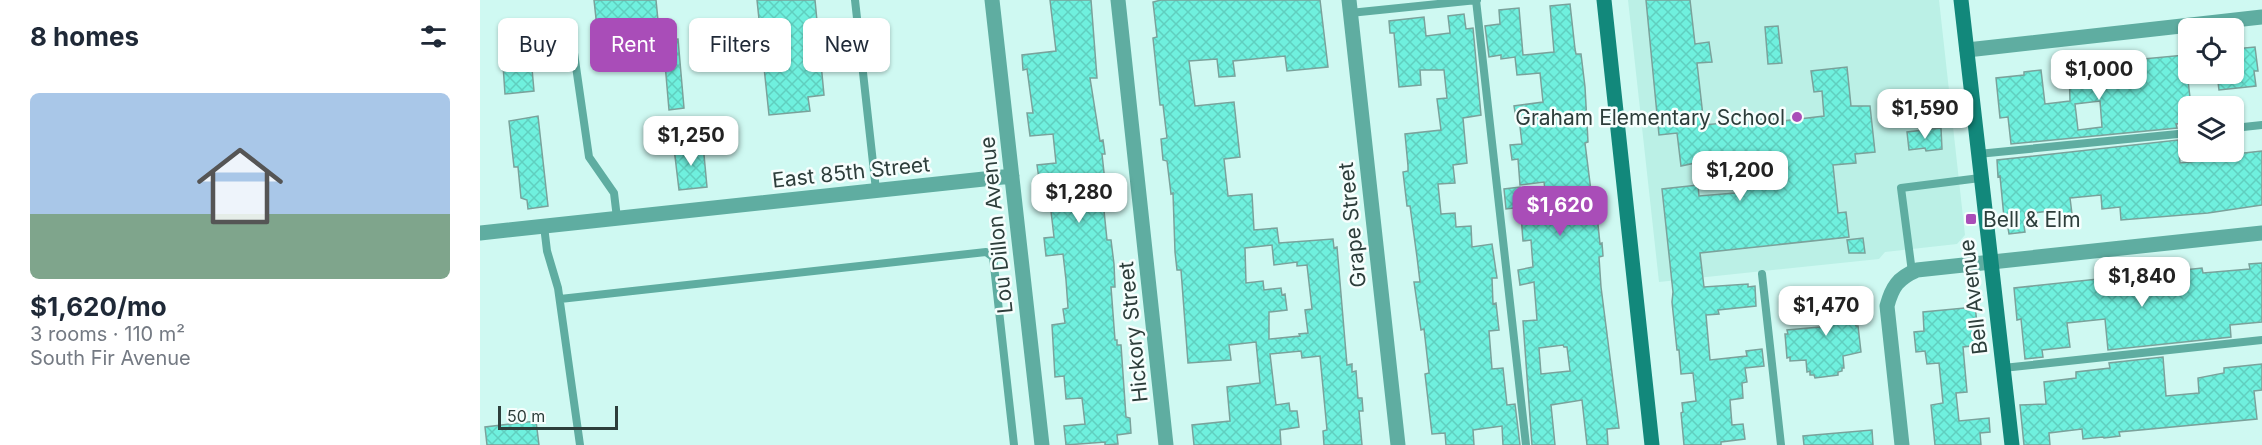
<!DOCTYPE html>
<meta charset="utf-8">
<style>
:root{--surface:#fff;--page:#f2f2f3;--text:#1f2937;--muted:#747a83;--line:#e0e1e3;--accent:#a94db8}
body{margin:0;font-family:Inter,sans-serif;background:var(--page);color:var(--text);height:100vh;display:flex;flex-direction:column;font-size:22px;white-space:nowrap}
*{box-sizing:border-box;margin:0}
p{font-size:20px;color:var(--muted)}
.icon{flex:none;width:33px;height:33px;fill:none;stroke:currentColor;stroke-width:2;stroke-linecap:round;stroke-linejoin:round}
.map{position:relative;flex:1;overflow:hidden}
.sheet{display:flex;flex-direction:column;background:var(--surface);width:480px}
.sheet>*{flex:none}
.guide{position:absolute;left:18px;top:18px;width:570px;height:54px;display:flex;gap:12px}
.controls{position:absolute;left:1698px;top:18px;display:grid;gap:12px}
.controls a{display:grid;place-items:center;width:66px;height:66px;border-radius:9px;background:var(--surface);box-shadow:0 2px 4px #0004;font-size:30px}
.scale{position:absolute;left:18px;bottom:15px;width:120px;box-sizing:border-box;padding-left:6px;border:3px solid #2d3e3b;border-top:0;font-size:16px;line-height:21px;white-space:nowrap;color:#2d3e3b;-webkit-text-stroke:4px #f6fefd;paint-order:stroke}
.price{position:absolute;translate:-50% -51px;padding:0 14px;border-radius:12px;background:#fff;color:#222;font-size:20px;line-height:39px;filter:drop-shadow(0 2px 3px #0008)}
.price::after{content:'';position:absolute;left:50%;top:36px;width:18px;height:14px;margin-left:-9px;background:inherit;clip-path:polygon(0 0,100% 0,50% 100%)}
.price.current{background:var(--accent);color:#fff}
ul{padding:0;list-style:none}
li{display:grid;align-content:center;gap:12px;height:318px;padding:0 30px}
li+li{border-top:2px solid var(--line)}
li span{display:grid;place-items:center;height:186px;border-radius:9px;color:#555}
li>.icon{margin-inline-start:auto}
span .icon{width:108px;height:108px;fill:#fffc;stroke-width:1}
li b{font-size:26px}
h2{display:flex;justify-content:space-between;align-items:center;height:72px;padding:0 30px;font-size:26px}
.chip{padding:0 21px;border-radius:9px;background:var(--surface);box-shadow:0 2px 4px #0004;font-size:21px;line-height:54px}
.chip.current{background:var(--accent);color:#fff}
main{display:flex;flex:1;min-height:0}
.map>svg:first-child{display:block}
</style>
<main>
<section class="sheet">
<h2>8 homes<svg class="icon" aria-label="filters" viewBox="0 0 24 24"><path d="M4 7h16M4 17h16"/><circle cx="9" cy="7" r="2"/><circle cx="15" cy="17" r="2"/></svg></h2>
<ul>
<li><span style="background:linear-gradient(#a9c7e8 65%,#7fa58c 0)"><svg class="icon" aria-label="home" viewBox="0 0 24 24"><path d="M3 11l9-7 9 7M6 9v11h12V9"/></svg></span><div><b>$1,620/mo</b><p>3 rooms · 110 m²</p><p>South Fir Avenue</p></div></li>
</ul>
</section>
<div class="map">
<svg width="1782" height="445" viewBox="0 0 1782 445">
<defs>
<pattern id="building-cross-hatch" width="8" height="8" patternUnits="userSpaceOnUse" patternTransform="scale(1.5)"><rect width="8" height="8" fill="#6ff0de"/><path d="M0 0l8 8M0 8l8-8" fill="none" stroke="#60cfbf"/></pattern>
</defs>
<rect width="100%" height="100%" fill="#cff9f2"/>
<!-- built -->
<path fill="#bbf0e6" d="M1148,0h311l26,235 -8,9 -72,8 -6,7 -220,23z"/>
<!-- building -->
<path fill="url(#building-cross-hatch)" stroke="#7aa29b" stroke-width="1.5" fill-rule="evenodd" d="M114,0h62l4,41 -61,5z
M277,0h58l9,95 -16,2 2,14 -41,4z
M570,0h41l6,78h-7l10,63 3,-1 2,14h-3l4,37h-4l5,49h4l3,24 1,23h-4l4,53h2v5h4l5,72 4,1 1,15 -14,2 1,9 -13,1v-3l-39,3 -2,-19 21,-2 -3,-26 -16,1 -2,-23 -9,1 -3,-52 13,-2 -2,-14 5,-1 -2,-28 -3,-26 -17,2 -2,-18 10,-1 -3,-26h2l-3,-33 -11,1 -2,-14 19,-2 -3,-29 -23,2 -3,-23h6l-6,-44 -4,1 -1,-15 34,-4z
M681,0h159l8,67 -41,4 -2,-15 -52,5 2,15 -16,1 -2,-18 -28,2 6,45 39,-4 6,55 -16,2 4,37 24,-2 2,36 23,-2 2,15 54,-4 1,9 3,-1 10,118 5,-1v8l4,-1 2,27h4l1,13h-4l3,34h-38l-1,-14 4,-1 -7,-74 -18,2 -1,-7 -31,3 6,51 13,-2 1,8h7l2,16 -19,3 1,15h-87l-2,-20 38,-4 -3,-34 33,-4 -4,-41 -27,3 2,15 -43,3 -7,-93h-4l-2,-18 -2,-59 -2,1 -4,-33 -4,-1 -2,-21 6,-1 -4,-33h-3l-7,-67 4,-1 -4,-35zM792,245l2,20 23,-3v4l10,-1 5,44 -7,1 3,23 -9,1 1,2 -31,3v-27l18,-2 -2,-16 -3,1 -1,-7 -17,2 -1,-9 -17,2 -1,-35z
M1166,0h44l5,44 14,-2 3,20 -15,1 7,62 70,-7v4l50,-6 -2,-25 -8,1 -3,-21 36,-4 4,39h19l5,46 -20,2 1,9 -23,2 5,48 8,-1 3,25 -149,16 4,34 44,-3v3l7,-1 1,20 -38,4 1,4 -13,1 4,45 37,-4 -1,-5 16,-2 2,17 -19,2 2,14 -5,1 1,15 -13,2 2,25 11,-1 2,15 -24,3v3h-37l-3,-32 2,-1 -1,-9 14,-2 -3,-28 -12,1 -2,-24h-2l-5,-48 1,-10 -11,-103 36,-4 1,11 36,-3 -3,-27 -8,1 -1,-10 -42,9 -4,-33 -18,2z
M1090,4l5,45 1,5h5l4,33 3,55 -3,1 9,72h3l3,29 2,-1 1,13 -4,1 2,30 18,141 -12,1 1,16h-21l-5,-45 -31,5 4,40h-23l-9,-124 14,-1 -3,-38 -14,3 -2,-15 15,-3 -2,-27 -8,1 -2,-26 27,-2 -4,-31 -24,3 -2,-26 -6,1 -2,-15 12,-1 -3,-26h-3l-2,-12 29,-4 -3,-29 -23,2 -2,-18 -14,2v-4l-12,2 -4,-31 15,-2 -1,-14 20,-2 4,47 31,-3 -4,-46zM1083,345l1,2h3l3,24 -29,3 -2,-26z
M984,14l2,15 7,-1 8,87 -18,3 4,45 -14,2 2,18 -17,1 3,30 14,-1 1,14 15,-1 1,21 20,-3 5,34h-5l1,26 3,-1 3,27 -10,1 3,38 11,-1 4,37 8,-1 5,41h-17l-1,-19 -29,4 1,15h-28l-1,-12 -13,1 -7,-60 4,-1 -5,-44 -3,1 -7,-48h6l-3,-25 -7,-51h-3l-4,-34 5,-1v-5l-3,-32 36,-4 -4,-31 10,-1 -3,-28h-24l1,15 -22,2 -5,-54h-4l-1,-12 35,-4 2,19 24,-3 -2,-17z
M48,24l6,67 -29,3 -3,-44 13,-2 -2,-22z
M1298,26l4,37 -14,1 -3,-37z
M198,39l6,69 -15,2 -6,-70z
M1775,47l3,24h-4l2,15 -37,4 -2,-16h17v-25z
M1705,55l6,51h-3v17l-12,1 1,4 -166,16 -3,-27 -8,1 -4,-40 28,-3v-3l17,-2 4,34 25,-3 -1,-35zM1620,101l2,26 -24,3 -3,-26z
M58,116l10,90 -20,3 -1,-9 -6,-2 -3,-31h-4l-5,-46z
M1461,128l1,21 -16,2 -1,-3 -16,2 -2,-18z
M1698,140l2,23 38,-4v-7l26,1 18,-2v54l-54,8 -87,7 -1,-13 -18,2 -1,-14 -31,3 3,24 -15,1 -1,-13 -32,4 2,12h-3l1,6 -16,2 -1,-6h-3l-5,-52 -2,1 -1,-17z
M223,144l4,43 -28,3 -5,-42z
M1040,187l2,20 -16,2 -2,-20z
M1383,238l2,15h-16l-2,-13z
M1782,263v59l-32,3 1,12 -123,13 -3,-31 -38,4 3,24 -28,3 1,7 -18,2 -4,-40 -4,1 -3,-32 188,-20 1,5 47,-4 -1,-5z
M1364,290v3h4l3,30 4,-1 1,4h2l3,26 -18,4 1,12h-2v3l-4,1v3l-23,3 -1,-3h-4v-4l-3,1 -1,-12 -16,1v-4l-3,1 -2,-24h3l-1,-4 33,-3 -3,-30 4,-1 -1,-3z
M1495,307l5,38 -17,2 4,45 -11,1 3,28 30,-3 1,14 -10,1 1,12h-46l-4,-40 12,-2 -4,-40 -12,1 -2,-13 -9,1 -2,-20 10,-1 -1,-19z
M1683,357l3,39 33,-3 -1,-15 26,-5v-5l38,-4v26l-8,1 3,28 -138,13 1,4 -16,2 -1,-1 -20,2 -1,-10 -33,4 1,12h-26l-4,-40 26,-1 -2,-22 32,-4v-6l34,-4 -1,-5z
M56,421l3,24h-52l-2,-18z
M1392,430l1,15h-69l-1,-9z"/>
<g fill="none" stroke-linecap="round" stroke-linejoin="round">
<!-- lane -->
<path stroke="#5fada1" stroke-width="8" d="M375,0l21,190
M996,0l50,445
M870,13l127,-13
M90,25l19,132 25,36 3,25
M1754,128l28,-3
M1498,154l210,-21
M64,226l3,25 11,37 22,157
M1432,272l-11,-84 79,-10
M1282,274l19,171
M80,299l426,-47 7,5 21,188
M1523,368l259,-28"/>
<!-- street -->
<path stroke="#5fada1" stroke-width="15" d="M512,0l50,445
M638,0l48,445
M869,0l49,445
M1487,50l295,-33
M0,233l532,-57
M1422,445l-15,-139c5,-19 11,-28 30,-36l345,-37"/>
<!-- secondary -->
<path stroke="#12887b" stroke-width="15" d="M1124,0l48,445
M1481,0l51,445"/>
</g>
<!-- markers -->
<g fill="#a94db8" stroke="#f6fefd" stroke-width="2">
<circle cx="1317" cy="117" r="6"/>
<rect x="1485" y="213" width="12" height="12" rx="3"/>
</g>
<g text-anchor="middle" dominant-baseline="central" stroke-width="5" stroke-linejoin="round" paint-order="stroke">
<!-- poi labels -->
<g font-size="21" fill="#2d3e3b" stroke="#f6fefd" text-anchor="end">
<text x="1305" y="117">Graham Elementary School</text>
<text x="1503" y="219" text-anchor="start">Bell &amp; Elm</text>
</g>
<!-- street labels -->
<g font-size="21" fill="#2d3e3b" stroke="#f6fefd">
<text transform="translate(371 172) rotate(-6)">East 85th Street</text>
<text transform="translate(516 225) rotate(-96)">Lou Dillon Avenue</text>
<text transform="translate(872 225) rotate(-96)">Grape Street</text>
<text transform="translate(1493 297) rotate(-97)">Bell Avenue</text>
<text transform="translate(653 332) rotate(-96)">Hickory Street</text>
</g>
</g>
</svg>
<div class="controls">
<a><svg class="icon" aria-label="locate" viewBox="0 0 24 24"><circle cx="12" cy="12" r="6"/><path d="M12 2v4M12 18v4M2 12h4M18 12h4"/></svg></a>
<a><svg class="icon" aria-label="layers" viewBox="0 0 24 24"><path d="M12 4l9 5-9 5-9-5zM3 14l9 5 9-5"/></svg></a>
</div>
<div class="scale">50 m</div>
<b class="price" style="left:1619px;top:101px">$1,000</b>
<b class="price" style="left:1445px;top:140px">$1,590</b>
<b class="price" style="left:211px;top:167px">$1,250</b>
<b class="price" style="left:1260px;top:202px">$1,200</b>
<b class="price" style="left:599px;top:224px">$1,280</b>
<b class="price current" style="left:1080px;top:237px">$1,620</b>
<b class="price" style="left:1662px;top:308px">$1,840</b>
<b class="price" style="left:1346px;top:337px">$1,470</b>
<div class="guide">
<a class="chip">Buy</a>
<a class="chip current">Rent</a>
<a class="chip">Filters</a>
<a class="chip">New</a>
</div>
</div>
</main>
